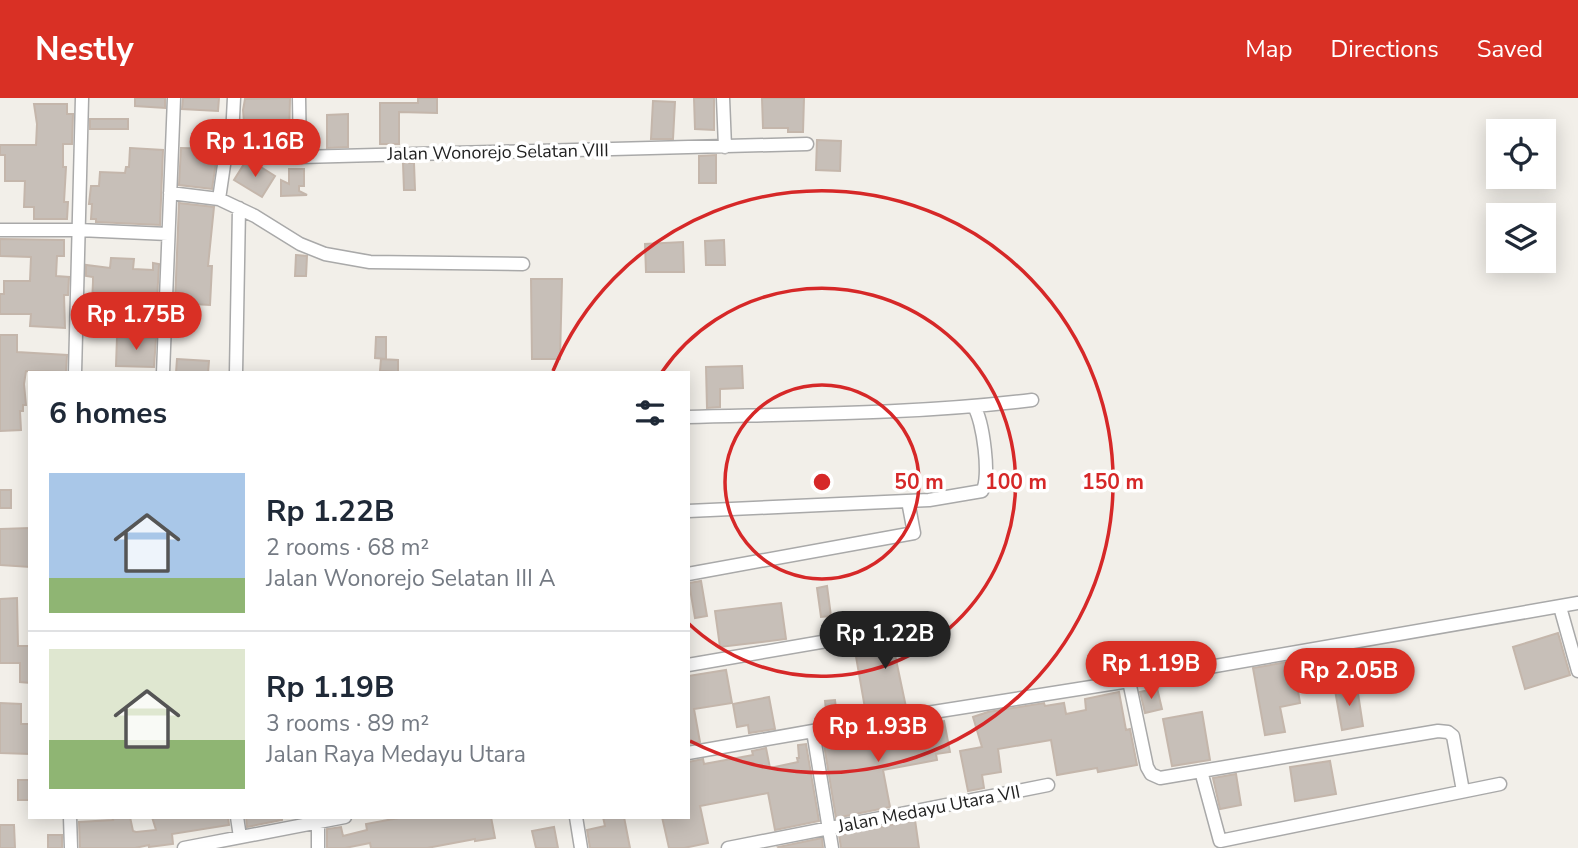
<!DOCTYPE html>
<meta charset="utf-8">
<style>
:root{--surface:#fff;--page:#f6f6f7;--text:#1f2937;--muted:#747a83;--line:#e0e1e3;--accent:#d93025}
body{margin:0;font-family:"Nunito Sans",sans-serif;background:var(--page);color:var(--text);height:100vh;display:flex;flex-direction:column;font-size:26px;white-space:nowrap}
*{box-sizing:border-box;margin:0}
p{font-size:23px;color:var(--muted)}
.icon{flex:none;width:38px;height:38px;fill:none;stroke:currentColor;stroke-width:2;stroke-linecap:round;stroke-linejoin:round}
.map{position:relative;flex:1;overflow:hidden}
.panel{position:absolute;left:28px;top:273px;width:662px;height:448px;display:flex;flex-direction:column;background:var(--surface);border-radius:0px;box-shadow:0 4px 18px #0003}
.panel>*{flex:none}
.controls{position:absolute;left:1486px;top:21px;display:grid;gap:14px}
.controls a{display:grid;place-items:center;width:70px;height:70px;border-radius:0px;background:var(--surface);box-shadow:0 4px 18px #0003;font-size:35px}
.price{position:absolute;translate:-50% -60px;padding:0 16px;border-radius:24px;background:var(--accent);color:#fff;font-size:23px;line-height:46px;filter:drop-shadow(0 2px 4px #0008)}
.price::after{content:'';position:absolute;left:50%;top:42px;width:21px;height:16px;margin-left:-10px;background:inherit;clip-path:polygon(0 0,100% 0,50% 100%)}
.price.current{background:#222;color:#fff}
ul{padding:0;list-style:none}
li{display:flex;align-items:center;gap:21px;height:175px;padding:0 21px}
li+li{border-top:2px solid var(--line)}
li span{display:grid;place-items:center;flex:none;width:196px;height:140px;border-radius:0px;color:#555}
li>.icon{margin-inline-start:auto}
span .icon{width:84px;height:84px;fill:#fffc;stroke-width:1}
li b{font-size:30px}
h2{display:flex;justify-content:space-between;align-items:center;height:84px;padding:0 21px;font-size:30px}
header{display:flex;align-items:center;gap:42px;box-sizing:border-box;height:98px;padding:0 35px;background:var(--accent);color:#fff}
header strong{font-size:33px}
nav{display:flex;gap:38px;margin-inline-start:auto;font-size:24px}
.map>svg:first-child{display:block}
</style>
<header>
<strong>Nestly</strong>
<nav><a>Map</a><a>Directions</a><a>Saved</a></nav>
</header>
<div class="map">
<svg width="1578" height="750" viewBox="0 0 1578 750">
<rect width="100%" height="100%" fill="#f2efe9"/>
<!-- building -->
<path fill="#c7bfb8" stroke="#c4b6ab" stroke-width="2" d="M135,0h30v10l-30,-2z
M183,0h36l-1,13 -36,-2z
M290,0l-1,43 -24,2v4h-19l-3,-37 2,-11z
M418,0h19v15l-38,-1v32h-19v-41h38z
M694,0h20v32l-19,-1z
M762,0h42l-1,34h-15v-4h-25z
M653,3l22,1 -2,37h-22z
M34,6h33v10h6l-1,30h-9v23h3l-2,35h4l-1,17h-33v-12h-10l1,-26h-20v-26h-5v-10h36l1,-21z
M348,16v33l-21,1v-33z
M90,21h38v10h-38z
M817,42l24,1 -1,30 -24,-1z
M130,50l33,2 -3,75 -64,-3v-3h-5l1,-15h-3l2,-18h8l1,-14 25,1 1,-6h3z
M181,50l37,1 -6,40 -33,-4z
M716,57v28h-17v-27z
M403,65h11l1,27h-11z
M244,66h12l19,12 -13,21 -28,-17z
M289,71h15v17h-5v5l8,4 -26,1v-16l8,4z
M179,105l35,4 -6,59h4l-2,39 -35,-2z
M0,141l64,1v16h-7l-1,20 13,1 -1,18h-4l1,33 -35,-2 1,-12h-31v-20h4v-13h26l1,-24 -31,-1z
M724,142l1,25h-19l-1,-24z
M683,144l1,30h-38l-1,-28z
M296,157l11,1 -1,20h-11z
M111,160l23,1 -1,10 20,1v-7l6,1 -2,37 -35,-2 -1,23 -35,-1 1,-18h5l1,-21v-5l-7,-1v-11l24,3z
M531,181h31l-2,80h-28z
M0,237h17v17l50,3 -1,17 -40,-1 -2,13 2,21h-3v6h-3l1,19 -21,1z
M117,239l39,1 -2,29 -38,-1z
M376,239h10v22l-11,-1z
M177,261l32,2 -1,12h-32z
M381,261l17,1v12l-18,-1z
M742,268l1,22 -23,1v18l-13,1 -1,-41z
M0,392h11v18h-11z
M30,430v39l-30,-2v-36z
M701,483l6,35 -12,2 -6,-35z
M827,488l4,30 -10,1 -4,-29z
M17,500l1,48h12v37l-10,-1v-19h-20v-64z
M781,505l5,36 -66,8 -5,-36z
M927,532h6l2,14 -41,6 12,57 -40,7 -12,-69 67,-11z
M1558,535l12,42 -45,14 -12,-42z
M1293,563l7,42 -20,4 5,25 -20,3 -12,-67z
M726,572l6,33 -38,6 6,33 -12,2v-68z
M1357,589l6,39 -21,4 -7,-40z
M1157,590l5,21 -17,4 -5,-21z
M1119,594l7,38 4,-1 7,36 -39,7 -1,-4 -40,7 -6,-35 -53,9 3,23 -19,3 2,13 -16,3 -8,-40 22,-4 -9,-30 15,-5 56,-9 1,3 19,-3 2,11 20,-4 -1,-11z
M769,599l6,32 -26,4 -1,-8 -11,2 -4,-23z
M835,602l2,18 -10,2 -2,-19z
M0,605l21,1v20h9v30l-30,-1z
M1202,614l8,48 -38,6 -9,-47z
M944,623l6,31 -14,2 1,6 -54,10 7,37 -54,11 -12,-73 46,-9 -1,-5z
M806,646l13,77 -44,9 -7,-37 -68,13 8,37 -24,5h-15l-7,-31h26v-55l15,-3 1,5 49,-9 -1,-4 14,-3 4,20 28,-6 -1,-4h2l-1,-13z
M1330,663l6,33 -41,7 -5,-34z
M1236,676l5,31 -21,4 -7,-31z
M18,682h12v20h-12z
M112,719h18l3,14 3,1 20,-2 -4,-13h76l1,8 -57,9 1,10 -24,3v-2l-14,3h-55l-1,-26 34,-2z
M246,719h36v3l-35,7z
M404,719h87l4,21 -20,3v-2l-48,9h-56l-1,-5 -25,5h-18v-19l14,-2 2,9 24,-6 -1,-6z
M603,719h21l6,31h-40l-3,-18 18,-4z
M915,722l4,28h-78l-2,-13z
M0,727h14l1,23h-15z
M554,729l4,21h-22l-4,-17z
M48,737h14v13h-14z
M822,740l1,10h-44l-1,-1z"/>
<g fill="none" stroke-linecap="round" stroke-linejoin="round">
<defs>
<path id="street" d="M723,0l2,49
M231,57l3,-57
M300,59l507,-13
M170,95l49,6 6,-41 4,-3 71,2 -1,-59
M219,101l36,17 45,28 25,10 45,8 153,2
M0,132h79l89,4
M75,275l7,-275
M163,275l11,-275
M236,275l3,-165
M688,319c114,-3 230,-3 344,-17
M688,413l241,-11 53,-9c9,-12 1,-71 -8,-84
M688,476l226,-41 -6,-32
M1560,509l18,64
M688,567l232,-40
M1129,583l18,86 4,7 9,4 278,-47 10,1 5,4 10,55
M813,633l19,117
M688,655l125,-22 316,-50 449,-78
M1201,673l19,70 280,-57
M70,719l1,31
M237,719l3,20
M576,719l5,31
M184,750l161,-31
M318,750v-26
M728,750l320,-63"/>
</defs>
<!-- street casing -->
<use href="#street" stroke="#a9a9a9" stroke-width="15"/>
<!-- street -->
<use href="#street" stroke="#fff" stroke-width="12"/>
</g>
<!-- distance rings -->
<g fill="none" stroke="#d62828" stroke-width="3.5">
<circle cx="822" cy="384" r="97"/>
<path d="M662 274A194 194 0 1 1 688 525"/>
<path d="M553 273A291 291 0 1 1 690 643"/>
</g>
<g text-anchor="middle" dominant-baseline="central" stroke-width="7" stroke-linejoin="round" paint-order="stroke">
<!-- street labels -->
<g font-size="18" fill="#222" stroke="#fff">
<text transform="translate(498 54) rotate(-1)">Jalan Wonorejo Selatan VIII</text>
<text transform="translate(929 711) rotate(-11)">Jalan Medayu Utara VII</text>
</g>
</g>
<circle cx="822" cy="384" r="10" fill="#d62828" stroke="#fff" stroke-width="3.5"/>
<g font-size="21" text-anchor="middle" font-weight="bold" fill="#d62828" stroke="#fff" stroke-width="7" stroke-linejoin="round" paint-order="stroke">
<text x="919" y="391">50 m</text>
<text x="1016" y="391">100 m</text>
<text x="1113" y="391">150 m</text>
</g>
</svg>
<div class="controls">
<a><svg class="icon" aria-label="locate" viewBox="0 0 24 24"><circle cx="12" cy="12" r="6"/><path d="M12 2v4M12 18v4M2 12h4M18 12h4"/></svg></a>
<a><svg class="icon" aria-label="layers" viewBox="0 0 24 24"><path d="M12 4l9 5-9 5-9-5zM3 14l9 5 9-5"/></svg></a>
</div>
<b class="price" style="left:255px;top:81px">Rp 1.16B</b>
<b class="price" style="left:136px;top:254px">Rp 1.75B</b>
<b class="price current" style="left:885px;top:573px">Rp 1.22B</b>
<b class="price" style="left:1151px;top:603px">Rp 1.19B</b>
<b class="price" style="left:1349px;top:610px">Rp 2.05B</b>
<b class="price" style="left:878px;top:666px">Rp 1.93B</b>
<section class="panel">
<h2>6 homes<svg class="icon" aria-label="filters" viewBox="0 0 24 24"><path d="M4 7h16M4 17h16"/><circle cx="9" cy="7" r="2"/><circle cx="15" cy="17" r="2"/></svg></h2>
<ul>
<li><span style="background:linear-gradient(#a9c7e8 75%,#8fb573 0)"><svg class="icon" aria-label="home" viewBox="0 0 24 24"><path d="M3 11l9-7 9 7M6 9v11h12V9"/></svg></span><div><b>Rp 1.22B</b><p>2 rooms · 68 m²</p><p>Jalan Wonorejo Selatan III A</p></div></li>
<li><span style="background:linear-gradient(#dfe7d0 65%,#8fb573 0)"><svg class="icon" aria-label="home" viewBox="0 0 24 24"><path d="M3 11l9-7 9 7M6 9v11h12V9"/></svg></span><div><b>Rp 1.19B</b><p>3 rooms · 89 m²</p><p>Jalan Raya Medayu Utara</p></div></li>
</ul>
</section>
</div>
